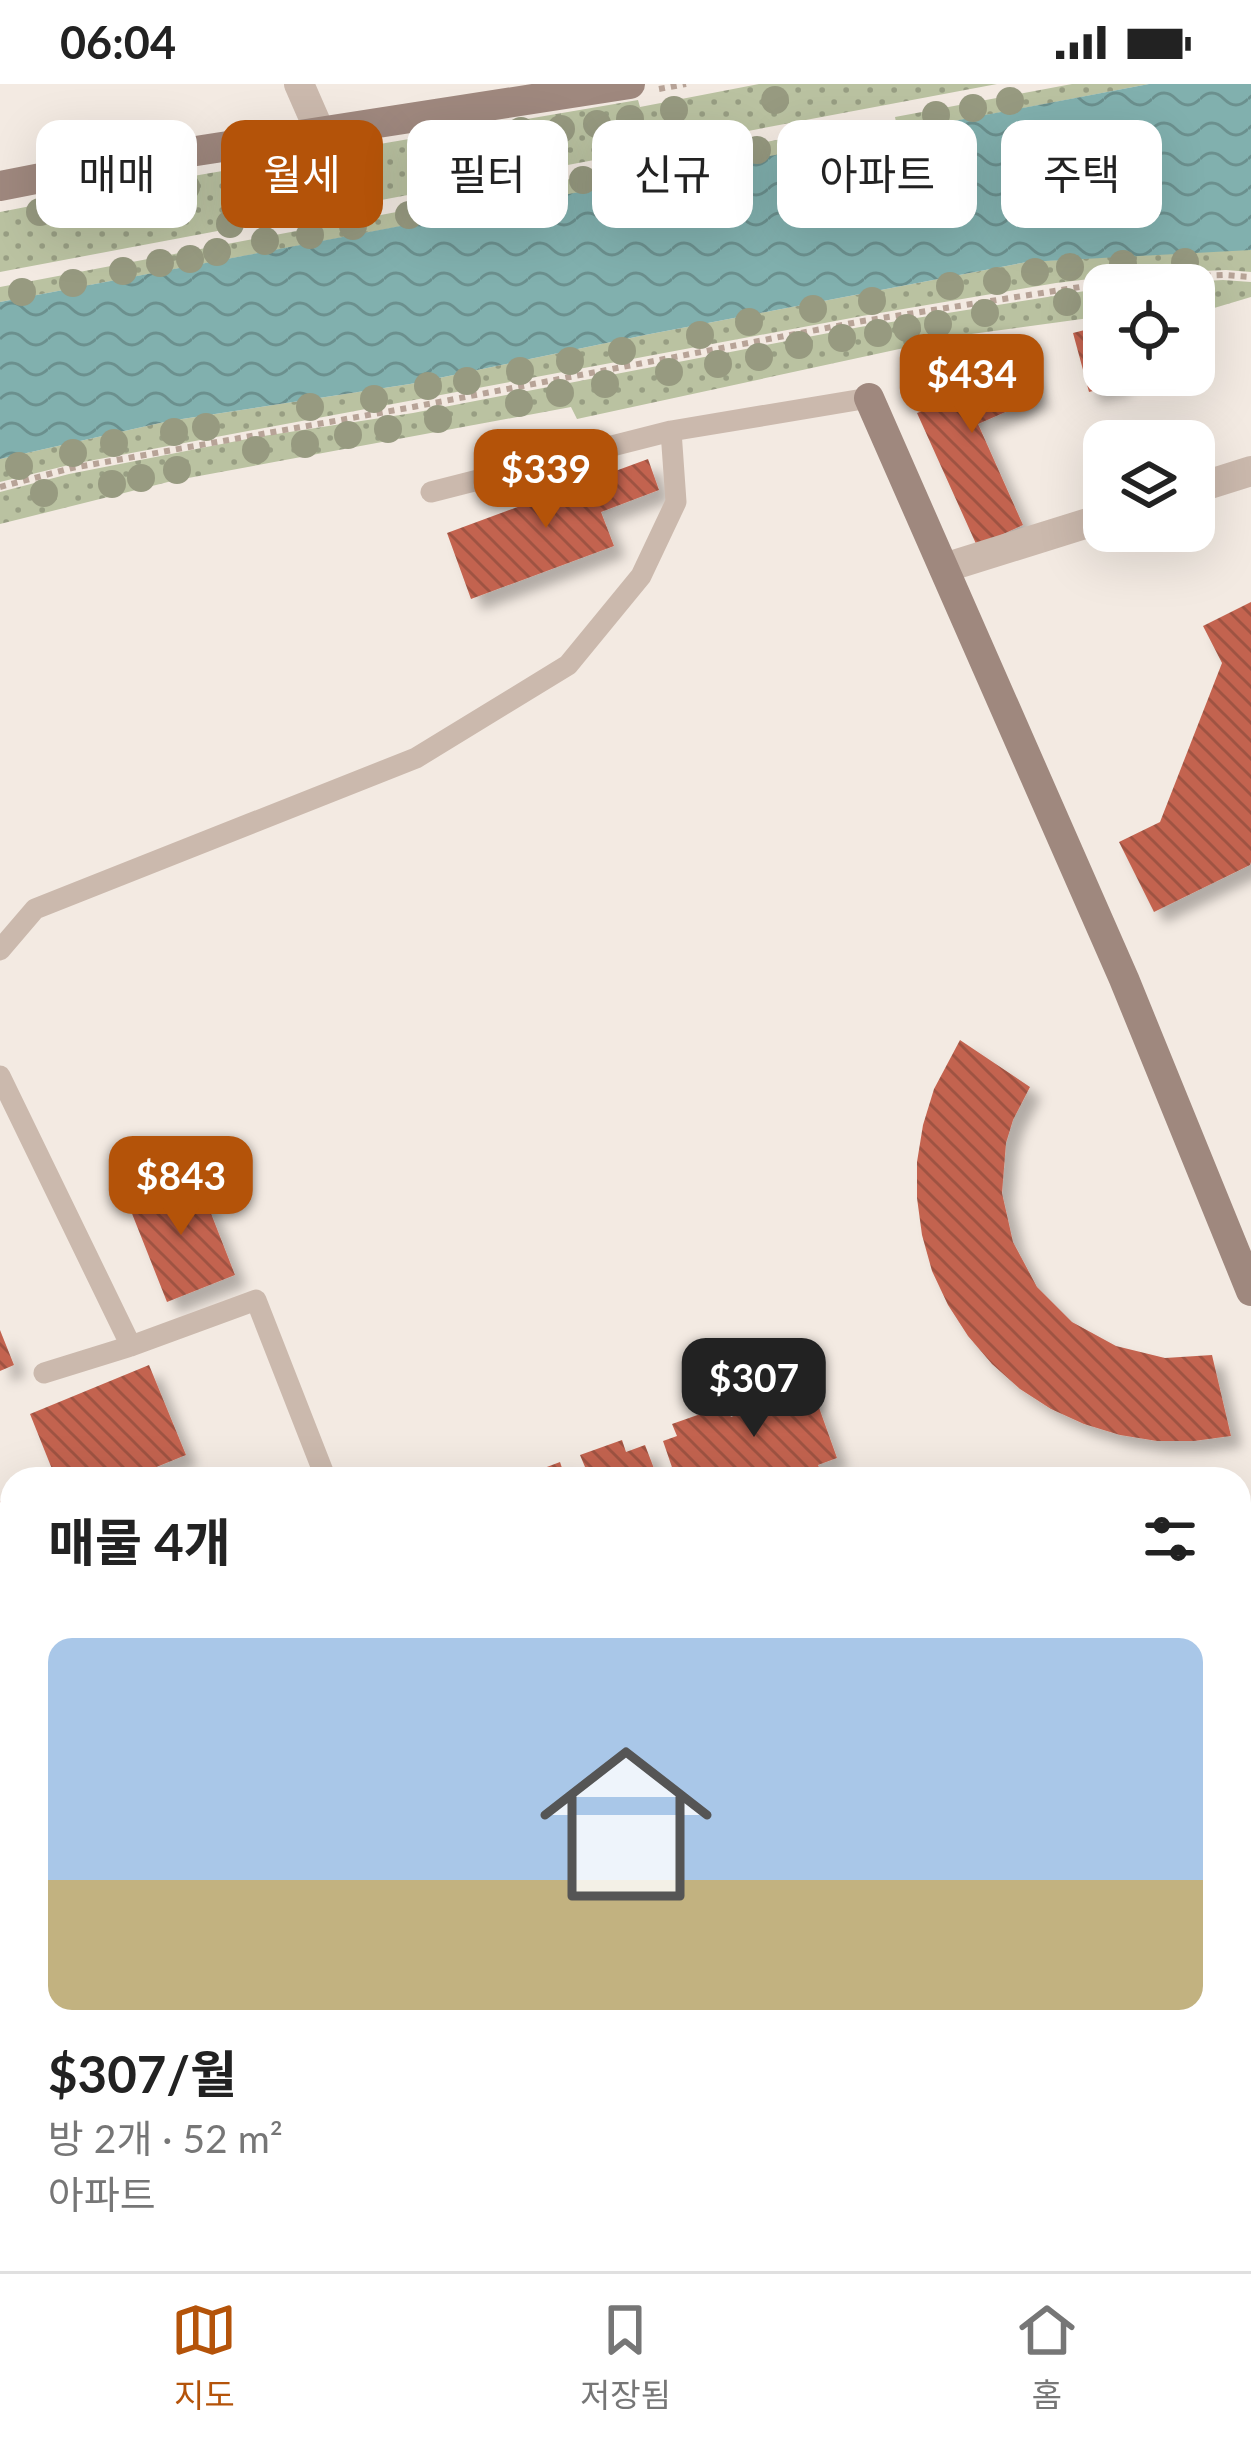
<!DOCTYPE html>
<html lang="ko">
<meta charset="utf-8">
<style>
:root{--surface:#fff;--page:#f6f6f6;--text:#222;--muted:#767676;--line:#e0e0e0;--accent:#b45309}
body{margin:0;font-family:Lato,"Noto Sans KR",sans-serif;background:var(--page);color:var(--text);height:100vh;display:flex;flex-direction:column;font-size:45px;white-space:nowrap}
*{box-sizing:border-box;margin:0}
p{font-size:39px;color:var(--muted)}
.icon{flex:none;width:66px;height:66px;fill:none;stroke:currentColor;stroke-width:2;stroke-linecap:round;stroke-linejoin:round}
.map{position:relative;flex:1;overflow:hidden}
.details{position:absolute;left:0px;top:1383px;width:1251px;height:804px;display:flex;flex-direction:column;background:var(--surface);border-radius:36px 36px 0 0;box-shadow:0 12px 48px #0002}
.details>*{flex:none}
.guide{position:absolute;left:36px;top:36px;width:1179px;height:108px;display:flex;gap:24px}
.buttons{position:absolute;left:1083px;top:180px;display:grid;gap:24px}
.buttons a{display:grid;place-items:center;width:132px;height:132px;border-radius:24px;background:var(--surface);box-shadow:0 12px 48px #0002;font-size:60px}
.price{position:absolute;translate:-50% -102px;padding:0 27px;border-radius:24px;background:var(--accent);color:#fff;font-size:39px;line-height:78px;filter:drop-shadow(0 3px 6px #0008)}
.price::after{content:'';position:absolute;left:50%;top:72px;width:36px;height:27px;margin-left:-18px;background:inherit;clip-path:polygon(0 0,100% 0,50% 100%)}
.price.active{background:#222;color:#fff}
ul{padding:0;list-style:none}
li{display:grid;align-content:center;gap:24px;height:636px;padding:0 48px}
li+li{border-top:3px solid var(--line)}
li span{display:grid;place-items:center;height:372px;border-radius:24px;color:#555}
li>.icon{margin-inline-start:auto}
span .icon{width:216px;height:216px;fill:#fffc;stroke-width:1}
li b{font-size:51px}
h2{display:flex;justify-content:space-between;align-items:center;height:144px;padding:0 48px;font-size:51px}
.chip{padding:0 42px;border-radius:24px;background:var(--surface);box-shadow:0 12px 48px #0002;font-size:42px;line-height:108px}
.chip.active{background:var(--accent);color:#fff}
.status{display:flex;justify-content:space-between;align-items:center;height:84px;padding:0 60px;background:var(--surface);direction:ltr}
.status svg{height:33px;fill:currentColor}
.dock{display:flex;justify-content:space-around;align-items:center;height:168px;border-top:3px solid var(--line);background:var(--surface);font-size:33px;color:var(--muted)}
.dock a{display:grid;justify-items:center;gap:6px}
.dock .active{color:var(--accent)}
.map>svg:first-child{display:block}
</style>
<div class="status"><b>06:04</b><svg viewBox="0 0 49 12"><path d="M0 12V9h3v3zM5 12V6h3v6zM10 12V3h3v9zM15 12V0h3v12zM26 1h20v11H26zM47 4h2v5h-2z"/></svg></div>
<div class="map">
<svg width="1251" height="2187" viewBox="0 0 1251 2187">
<defs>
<pattern id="grass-dots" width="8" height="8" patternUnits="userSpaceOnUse" patternTransform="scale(3)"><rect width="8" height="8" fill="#bac2a1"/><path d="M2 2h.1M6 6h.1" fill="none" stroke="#989e83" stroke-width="1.8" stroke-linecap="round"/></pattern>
<pattern id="water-waves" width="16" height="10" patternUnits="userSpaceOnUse" patternTransform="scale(3)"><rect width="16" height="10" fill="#81b0ae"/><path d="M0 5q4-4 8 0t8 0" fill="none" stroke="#6b908e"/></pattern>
<pattern id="building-back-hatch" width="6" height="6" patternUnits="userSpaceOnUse" patternTransform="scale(3)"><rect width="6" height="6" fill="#c36450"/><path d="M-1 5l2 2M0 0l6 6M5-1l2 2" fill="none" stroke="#9f5343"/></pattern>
<filter id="shadow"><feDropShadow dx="11" dy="11" stdDeviation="6" flood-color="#0004"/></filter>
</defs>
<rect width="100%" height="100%" fill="#f3eae2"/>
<!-- grass -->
<path fill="url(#grass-dots)" d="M759,0h238l-997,188v-60l123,-24 515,-88 2,7z
M1072,0h77l-251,48 -3,-15z
M829,46l2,15 -831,157v-15z
M1231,165l20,1v22l-25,-2 -94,4 -76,9 -194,33 -603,113 -186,35 -73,18v-23l169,-38 241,-37 235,-49 382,-73z
M1223,196l28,2v15l-57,17v-29h-69z
M1104,204v28l-140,19 -387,84 -6,-12 -399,74 -172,43v-32l69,-18 188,-37 156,-24 447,-86z"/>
<!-- water -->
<path fill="url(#water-waves)" d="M1149,0h102v166l-224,12 -382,73 -235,49 -241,37 -169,38v-157z"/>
<!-- building -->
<path fill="url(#building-back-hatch)" filter="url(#shadow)" d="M1104,241v50h14l3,9 -32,8 -16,-59z
M980,268l10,29 35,-16 15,32 -62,27 45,101 -46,21 -60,-133 5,-2 -12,-37z
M648,375l11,31 -58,22 13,34 -143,53 -24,-66z
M1251,518v260l-1,3 -96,47 -35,-70 41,-20 62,-159 -19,-37z
M960,956l70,47 -17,33 -7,23 -4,50 11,49 24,45 35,35 44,24 49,12 47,-3 19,81 -37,5h-37l-37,-6 -36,-11 -33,-15 -31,-20 -28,-25 -24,-28 -20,-31 -16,-34 -10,-36 -5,-37v-36l6,-37 11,-36z
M196,1091l39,100 -68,27 -40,-101z
M0,1246l14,35 -14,6z
M149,1281l37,90 -59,24h-71l-26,-65z
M788,1298l5,13 19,-7 25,70 -19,7 5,12 -147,2 -13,-38 14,-5 -5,-12 54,-19 5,12 20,-8 -4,-12z
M622,1356l4,12 19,-7 13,34h-143l45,-17 4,12 21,-7 -5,-12z
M12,1412v104l-12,5v-104z
M1251,1437v131l-12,-29v-98z
M12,1663v48l-12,-29v-14z
M0,1907l12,28v127l-12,-29z
M1251,2057v84l-12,5v-84z
M256,2175h117l5,12h-152z
M805,2175h39l-34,12z
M937,2175h119l5,12h-119z"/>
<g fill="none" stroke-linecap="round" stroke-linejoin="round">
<!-- path -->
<path stroke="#b7a397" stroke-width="6" stroke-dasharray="6 6" stroke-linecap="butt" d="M659,5l27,-5
M0,403l72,-19 341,-61 450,-86 268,-42 94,-4 26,2"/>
<!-- lane -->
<path stroke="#cbb9ad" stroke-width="21" d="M431,408l240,-61 198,-33
M0,866l35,-41 381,-151 152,-93 73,-89 35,-74 -5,-71
M0,992l131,270
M44,1289l87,-27 125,-46 70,179
M675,2175l4,12"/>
<!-- street -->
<path stroke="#cbb9ad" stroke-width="30" d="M299,0l21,48
M1194,405l57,-18
M944,484l160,-50"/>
<!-- secondary -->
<path stroke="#9f887e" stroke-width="30" d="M0,102l112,-22 518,-80
M869,314l255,581 127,312
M1239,1665l12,-5"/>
</g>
<!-- trees -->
<g fill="#979a80">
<circle cx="775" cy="16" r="14"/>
<circle cx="1010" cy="17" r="14"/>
<circle cx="973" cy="24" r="14"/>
<circle cx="674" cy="26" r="14"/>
<circle cx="936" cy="31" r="14"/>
<circle cx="630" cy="35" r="14"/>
<circle cx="597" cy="40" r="14"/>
<circle cx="561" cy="45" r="14"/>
<circle cx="521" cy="47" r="14"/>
<circle cx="823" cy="54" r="14"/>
<circle cx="479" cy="58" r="14"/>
<circle cx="795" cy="58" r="14"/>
<circle cx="757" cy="66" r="14"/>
<circle cx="709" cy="73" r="14"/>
<circle cx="366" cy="77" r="14"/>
<circle cx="656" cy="84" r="14"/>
<circle cx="235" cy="95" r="14"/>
<circle cx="583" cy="96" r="14"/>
<circle cx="186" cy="103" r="14"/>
<circle cx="147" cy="109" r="14"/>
<circle cx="515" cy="111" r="14"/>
<circle cx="88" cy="118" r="14"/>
<circle cx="483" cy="118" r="14"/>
<circle cx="439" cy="127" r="14"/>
<circle cx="40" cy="128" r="14"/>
<circle cx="272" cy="130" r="14"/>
<circle cx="409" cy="131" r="14"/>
<circle cx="230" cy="140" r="14"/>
<circle cx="353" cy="142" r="14"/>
<circle cx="310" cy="151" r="14"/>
<circle cx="265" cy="157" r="14"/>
<circle cx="217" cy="168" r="14"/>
<circle cx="190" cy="175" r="14"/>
<circle cx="1185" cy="178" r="14"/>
<circle cx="160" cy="179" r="14"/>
<circle cx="1123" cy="180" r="14"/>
<circle cx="1070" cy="183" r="14"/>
<circle cx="123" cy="187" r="14"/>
<circle cx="1035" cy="188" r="14"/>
<circle cx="997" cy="197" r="14"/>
<circle cx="73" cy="199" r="14"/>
<circle cx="950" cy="202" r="14"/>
<circle cx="22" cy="208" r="14"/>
<circle cx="872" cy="217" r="14"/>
<circle cx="1067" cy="218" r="14"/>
<circle cx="813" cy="225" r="14"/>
<circle cx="985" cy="229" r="14"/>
<circle cx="749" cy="238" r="14"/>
<circle cx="938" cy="240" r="14"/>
<circle cx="907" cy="244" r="14"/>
<circle cx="878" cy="249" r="14"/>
<circle cx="700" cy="251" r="14"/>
<circle cx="842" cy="254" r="14"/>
<circle cx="799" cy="261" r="14"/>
<circle cx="622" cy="267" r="14"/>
<circle cx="759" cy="273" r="14"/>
<circle cx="570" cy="277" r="14"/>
<circle cx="718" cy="280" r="14"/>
<circle cx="520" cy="287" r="14"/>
<circle cx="669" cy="288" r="14"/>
<circle cx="467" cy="297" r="14"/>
<circle cx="605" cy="300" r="14"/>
<circle cx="428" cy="302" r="14"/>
<circle cx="560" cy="309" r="14"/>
<circle cx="374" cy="315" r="14"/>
<circle cx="519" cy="319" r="14"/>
<circle cx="310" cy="323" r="14"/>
<circle cx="438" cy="335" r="14"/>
<circle cx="206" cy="343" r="14"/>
<circle cx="388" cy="345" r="14"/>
<circle cx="174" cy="348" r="14"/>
<circle cx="348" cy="351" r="14"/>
<circle cx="114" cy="359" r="14"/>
<circle cx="305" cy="360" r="14"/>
<circle cx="256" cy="366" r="14"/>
<circle cx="73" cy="369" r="14"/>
<circle cx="19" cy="382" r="14"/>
<circle cx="177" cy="386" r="14"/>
<circle cx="141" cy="394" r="14"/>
<circle cx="112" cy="400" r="14"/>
<circle cx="44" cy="409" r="14"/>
</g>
</svg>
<div class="buttons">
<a><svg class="icon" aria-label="locate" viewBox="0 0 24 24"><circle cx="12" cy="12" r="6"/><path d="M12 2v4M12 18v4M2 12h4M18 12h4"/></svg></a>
<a><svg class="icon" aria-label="layers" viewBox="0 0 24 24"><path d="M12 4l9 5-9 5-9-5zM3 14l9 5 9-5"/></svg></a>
</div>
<b class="price" style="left:972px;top:352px">$434</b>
<b class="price" style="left:546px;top:447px">$339</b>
<b class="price" style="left:181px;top:1154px">$843</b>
<b class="price active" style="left:754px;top:1356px">$307</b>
<div class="guide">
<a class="chip">매매</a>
<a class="chip active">월세</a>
<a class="chip">필터</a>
<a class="chip">신규</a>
<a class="chip">아파트</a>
<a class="chip">주택</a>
</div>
<section class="details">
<h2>매물 4개<svg class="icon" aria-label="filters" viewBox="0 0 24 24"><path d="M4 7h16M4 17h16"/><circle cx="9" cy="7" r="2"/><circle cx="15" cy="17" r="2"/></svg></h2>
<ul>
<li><span style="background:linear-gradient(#a9c7e8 65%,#c2b280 0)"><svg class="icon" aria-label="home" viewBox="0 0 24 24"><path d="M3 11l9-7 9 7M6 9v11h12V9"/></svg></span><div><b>$307/월</b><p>방 2개 · 52 m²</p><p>아파트</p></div></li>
</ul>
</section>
</div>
<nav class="dock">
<a class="active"><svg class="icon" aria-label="map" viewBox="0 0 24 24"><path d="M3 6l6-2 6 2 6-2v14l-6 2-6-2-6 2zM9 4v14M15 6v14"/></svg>지도</a>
<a><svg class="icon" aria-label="saved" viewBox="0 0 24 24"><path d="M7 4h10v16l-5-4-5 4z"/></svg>저장됨</a>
<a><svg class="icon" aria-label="home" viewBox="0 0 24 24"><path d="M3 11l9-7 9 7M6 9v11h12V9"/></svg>홈</a>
</nav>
